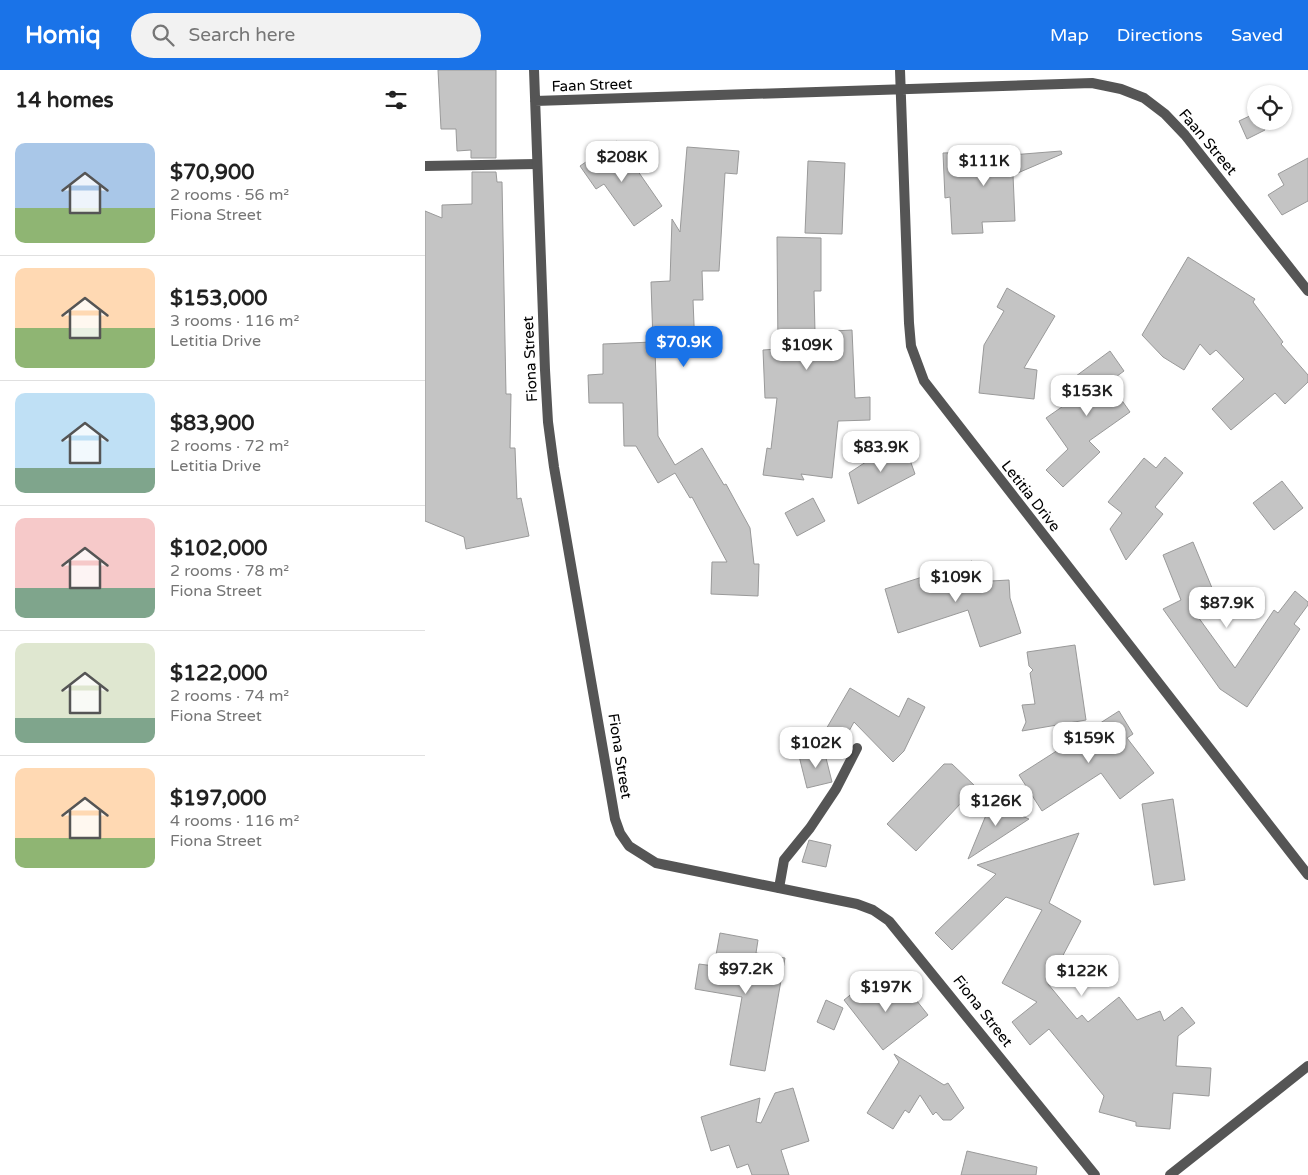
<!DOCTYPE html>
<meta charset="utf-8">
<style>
:root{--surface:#fff;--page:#f2f2f2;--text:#222;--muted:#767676;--line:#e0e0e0;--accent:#1a73e8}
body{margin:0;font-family:"Varela Round",sans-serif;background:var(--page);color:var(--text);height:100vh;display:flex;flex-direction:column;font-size:19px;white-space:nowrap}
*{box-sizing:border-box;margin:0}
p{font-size:16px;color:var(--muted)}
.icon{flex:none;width:28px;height:28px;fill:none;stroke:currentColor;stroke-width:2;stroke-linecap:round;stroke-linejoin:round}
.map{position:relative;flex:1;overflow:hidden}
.details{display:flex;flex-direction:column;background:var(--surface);width:425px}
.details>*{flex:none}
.controls{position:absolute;left:822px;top:15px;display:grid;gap:10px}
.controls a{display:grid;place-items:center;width:45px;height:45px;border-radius:50%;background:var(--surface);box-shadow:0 1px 4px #0004;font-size:25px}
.price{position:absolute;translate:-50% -42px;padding:0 11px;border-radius:10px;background:#fff;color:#222;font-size:16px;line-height:32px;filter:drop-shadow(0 1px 2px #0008)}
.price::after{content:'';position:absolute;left:50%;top:30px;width:15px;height:11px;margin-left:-8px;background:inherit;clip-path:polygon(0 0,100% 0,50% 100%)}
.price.active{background:var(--accent);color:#fff}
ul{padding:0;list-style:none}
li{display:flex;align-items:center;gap:15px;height:125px;padding:0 15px}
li+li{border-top:1px solid var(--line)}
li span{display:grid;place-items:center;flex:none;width:140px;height:100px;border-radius:10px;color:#555}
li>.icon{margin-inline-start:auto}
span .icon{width:60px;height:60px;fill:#fffc;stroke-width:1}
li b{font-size:21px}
h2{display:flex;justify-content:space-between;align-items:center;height:60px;padding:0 15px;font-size:21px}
header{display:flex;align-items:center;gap:30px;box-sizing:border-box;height:70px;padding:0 25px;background:var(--accent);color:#fff}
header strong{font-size:24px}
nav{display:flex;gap:28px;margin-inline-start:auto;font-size:18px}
.search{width:350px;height:45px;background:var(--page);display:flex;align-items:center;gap:12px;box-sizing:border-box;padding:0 18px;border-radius:28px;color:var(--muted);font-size:19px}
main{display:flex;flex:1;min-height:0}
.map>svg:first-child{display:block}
</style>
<header>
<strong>Homiq</strong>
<div class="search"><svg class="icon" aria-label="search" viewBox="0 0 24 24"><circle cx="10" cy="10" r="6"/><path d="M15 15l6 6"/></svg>Search here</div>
<nav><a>Map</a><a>Directions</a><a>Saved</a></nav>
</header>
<main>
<section class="details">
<h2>14 homes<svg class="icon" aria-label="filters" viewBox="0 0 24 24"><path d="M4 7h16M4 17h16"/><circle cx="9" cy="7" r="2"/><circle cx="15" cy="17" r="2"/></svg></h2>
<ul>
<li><span style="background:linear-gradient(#a9c7e8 65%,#8fb573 0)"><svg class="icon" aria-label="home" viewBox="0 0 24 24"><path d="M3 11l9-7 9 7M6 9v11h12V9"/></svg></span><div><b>$70,900</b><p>2 rooms · 56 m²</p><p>Fiona Street</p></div></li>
<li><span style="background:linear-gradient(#ffd9b3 60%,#8fb573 0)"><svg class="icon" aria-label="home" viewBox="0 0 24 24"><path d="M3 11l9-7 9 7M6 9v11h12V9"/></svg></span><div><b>$153,000</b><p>3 rooms · 116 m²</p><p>Letitia Drive</p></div></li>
<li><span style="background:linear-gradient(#bfe0f5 75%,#7fa58c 0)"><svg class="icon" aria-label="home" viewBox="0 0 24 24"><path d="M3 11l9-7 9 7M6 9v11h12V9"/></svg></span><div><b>$83,900</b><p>2 rooms · 72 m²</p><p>Letitia Drive</p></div></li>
<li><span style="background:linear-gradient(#f6c9c9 70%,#7fa58c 0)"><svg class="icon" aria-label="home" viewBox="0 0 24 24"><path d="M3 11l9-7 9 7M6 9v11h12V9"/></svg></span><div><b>$102,000</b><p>2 rooms · 78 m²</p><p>Fiona Street</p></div></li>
<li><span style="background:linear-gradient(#dfe7d0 75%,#7fa58c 0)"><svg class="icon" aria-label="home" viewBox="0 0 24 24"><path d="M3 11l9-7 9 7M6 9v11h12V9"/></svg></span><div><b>$122,000</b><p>2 rooms · 74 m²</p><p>Fiona Street</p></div></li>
<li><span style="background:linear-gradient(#ffd9b3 70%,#8fb573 0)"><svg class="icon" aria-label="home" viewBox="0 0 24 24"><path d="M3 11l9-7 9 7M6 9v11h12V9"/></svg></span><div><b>$197,000</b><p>4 rooms · 116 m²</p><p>Fiona Street</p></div></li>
</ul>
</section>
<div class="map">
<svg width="883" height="1105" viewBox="0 0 883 1105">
<rect width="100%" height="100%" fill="#fff"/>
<!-- building -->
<path fill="#c4c4c4" stroke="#999" d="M13,0h58v88h-25v-8l-14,1 -1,-22h-15z
M831,43v8h4l5,9 -18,9 -8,-18z
M192,71l45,65 -28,20 -30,-42 -8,5 -16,-23z
M262,77l52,4 -2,23 -12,-1 -6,98h-17l1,29h-10l2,49 -40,1 3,86 17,29 27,-17 22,37 2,-1 24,44 4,36h5l-1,32 -47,-2 1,-32h15l-35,-65 -2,1 -15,-25 -17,10 -22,-37h-12l-1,-43h-34l-1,-28 15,-1v-30l50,-2 -2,-60 19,-1 2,-62 8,13z
M636,81l1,3 -49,21 2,46 -33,1 1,11 -31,1 -2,-37 -5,1 -2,-45 31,-1v6z
M883,88v43l-26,14 -14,-20 16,-10 -6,-11z
M383,91l37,2 -3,71 -37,-1z
M47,102h24l1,10h5l4,212h5l-1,54h5l2,51 4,-1 8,38 -63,13 -2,-12 -39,-16v-310l17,7v-13l30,-1z
M352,167l44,1v53h-7l1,41 37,-2 3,68 15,-1v23l-32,1 -6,57 -31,-4 3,6 -41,-5 4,-27 4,1 6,-51h-12l-2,-48 15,-1z
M763,187l67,42 -2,3 30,40 -2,2 27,31v7l-23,22 -10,-11 -44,37 -19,-21 32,-30 -28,-29 -6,5 -10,-11 -16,26 -21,-13 -21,-22z
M582,218l48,28 -31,52 13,2 -3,29 -55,-6 5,-48 20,-34 -7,-4z
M685,281l14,20 -15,11 21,30 -41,29 11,11 -37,35 -17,-17 22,-21 -22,-31 36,-25 -10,-14z
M473,371l12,19 5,14 -57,30 -9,-31z
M740,387l18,16 -28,34 8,7 -37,46 -16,-31 12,-16 -14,-11 36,-44 12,10z
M857,411l21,27 -29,22 -21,-27z
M388,428l12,23 -28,15 -12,-23z
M768,472l24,58 -24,10 42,58 39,-58 4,3 17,-22 13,11v3l-14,19 6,5 -53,78 -27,-18 -57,-80 18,-9 -18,-45z
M547,491l6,20 12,-4 1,4 18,-1 1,18 11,35 -41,14 -12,-37 -70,23 -13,-44z
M650,575l11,75 -64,11 4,-9 -4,-17 13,-1 -5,-31 3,-3 -4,-4 -2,-14z
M425,618l49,29 9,-19 17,9 -21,44 -11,11 -39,-40 -11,20 -18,-11z
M694,641l14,23 -6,4 27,35 -34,26 -19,-26 -59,38 -23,-36z
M399,680l8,32 -25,6 -8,-32z
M519,694h8l24,23 -60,64 -29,-27z
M748,729l12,81 -31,5 -12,-81z
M566,733l38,16 -61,40z
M654,763l-30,70 32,18 -33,63 29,35 5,-4 6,7 31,-25 18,23 23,-9 4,10 18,-14 13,16 -17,13 -2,30 35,2 -2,28 -36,-3 -3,36 -34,-3v-4l-37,-10 5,-16 -55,-67 -19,16 -18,-23 25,-20 -35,-19 40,-73 -36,-13 -54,53 -17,-17 61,-59 -19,-9z
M384,770l22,5 -5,22 -24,-5z
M295,863l38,7 -2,13 29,5 -20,113 -35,-6 12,-68 -47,-8 4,-25 15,2z
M444,910l17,21 19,-15 23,29 -45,35 -39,-50z
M401,930l17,8 -9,22 -17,-8z
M469,984l50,31 4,-2 16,25 -13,12h-8l-7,-8 -3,3 -13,-20 -11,18 -4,-3 -12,19 -26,-16 32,-51z
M368,1018l16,53 -28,9 8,25h-37l-4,-11 -11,4 -8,-23 -18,6 -10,-34 59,-19 -4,24 5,1 14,-30z
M542,1081l70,16 -1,8h-75z"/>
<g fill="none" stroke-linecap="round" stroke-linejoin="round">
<!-- lane -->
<path stroke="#555" stroke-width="10" d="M0,96l112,-2
M354,818l5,-28 26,-32 26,-39 21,-41"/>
<!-- street -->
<path stroke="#555" stroke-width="10" d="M109,0l11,300 3,52 6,45 61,352 5,14 9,13 27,17 201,41 16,6 16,11 206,254
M475,0l9,253 2,23 13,35 384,494
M110,31l557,-18 29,6 23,9 21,16 20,21 123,156
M745,1105l138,-109"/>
</g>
<g text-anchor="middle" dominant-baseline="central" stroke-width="4" stroke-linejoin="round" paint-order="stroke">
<!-- street labels -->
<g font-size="15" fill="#000" stroke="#fff">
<text transform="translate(167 15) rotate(-2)">Faan Street</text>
<text transform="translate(783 72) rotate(50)">Faan Street</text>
<text transform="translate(105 289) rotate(-93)">Fiona Street</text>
<text transform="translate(606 426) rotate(52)">Letitia Drive</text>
<text transform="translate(195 686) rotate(81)">Fiona Street</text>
<text transform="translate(558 941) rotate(52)">Fiona Street</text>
</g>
</g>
</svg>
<div class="controls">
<a><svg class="icon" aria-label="locate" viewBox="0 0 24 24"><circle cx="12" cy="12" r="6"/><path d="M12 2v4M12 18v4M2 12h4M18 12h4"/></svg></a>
</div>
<b class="price" style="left:197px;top:113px">$208K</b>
<b class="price" style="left:559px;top:117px">$111K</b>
<b class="price active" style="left:259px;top:298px">$70.9K</b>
<b class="price" style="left:382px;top:301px">$109K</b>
<b class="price" style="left:662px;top:347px">$153K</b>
<b class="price" style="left:456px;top:403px">$83.9K</b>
<b class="price" style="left:531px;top:533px">$109K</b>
<b class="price" style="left:802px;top:559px">$87.9K</b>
<b class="price" style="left:664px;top:694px">$159K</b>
<b class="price" style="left:391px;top:699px">$102K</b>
<b class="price" style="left:571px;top:757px">$126K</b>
<b class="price" style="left:321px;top:925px">$97.2K</b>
<b class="price" style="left:657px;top:927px">$122K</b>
<b class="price" style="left:461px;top:943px">$197K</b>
</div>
</main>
